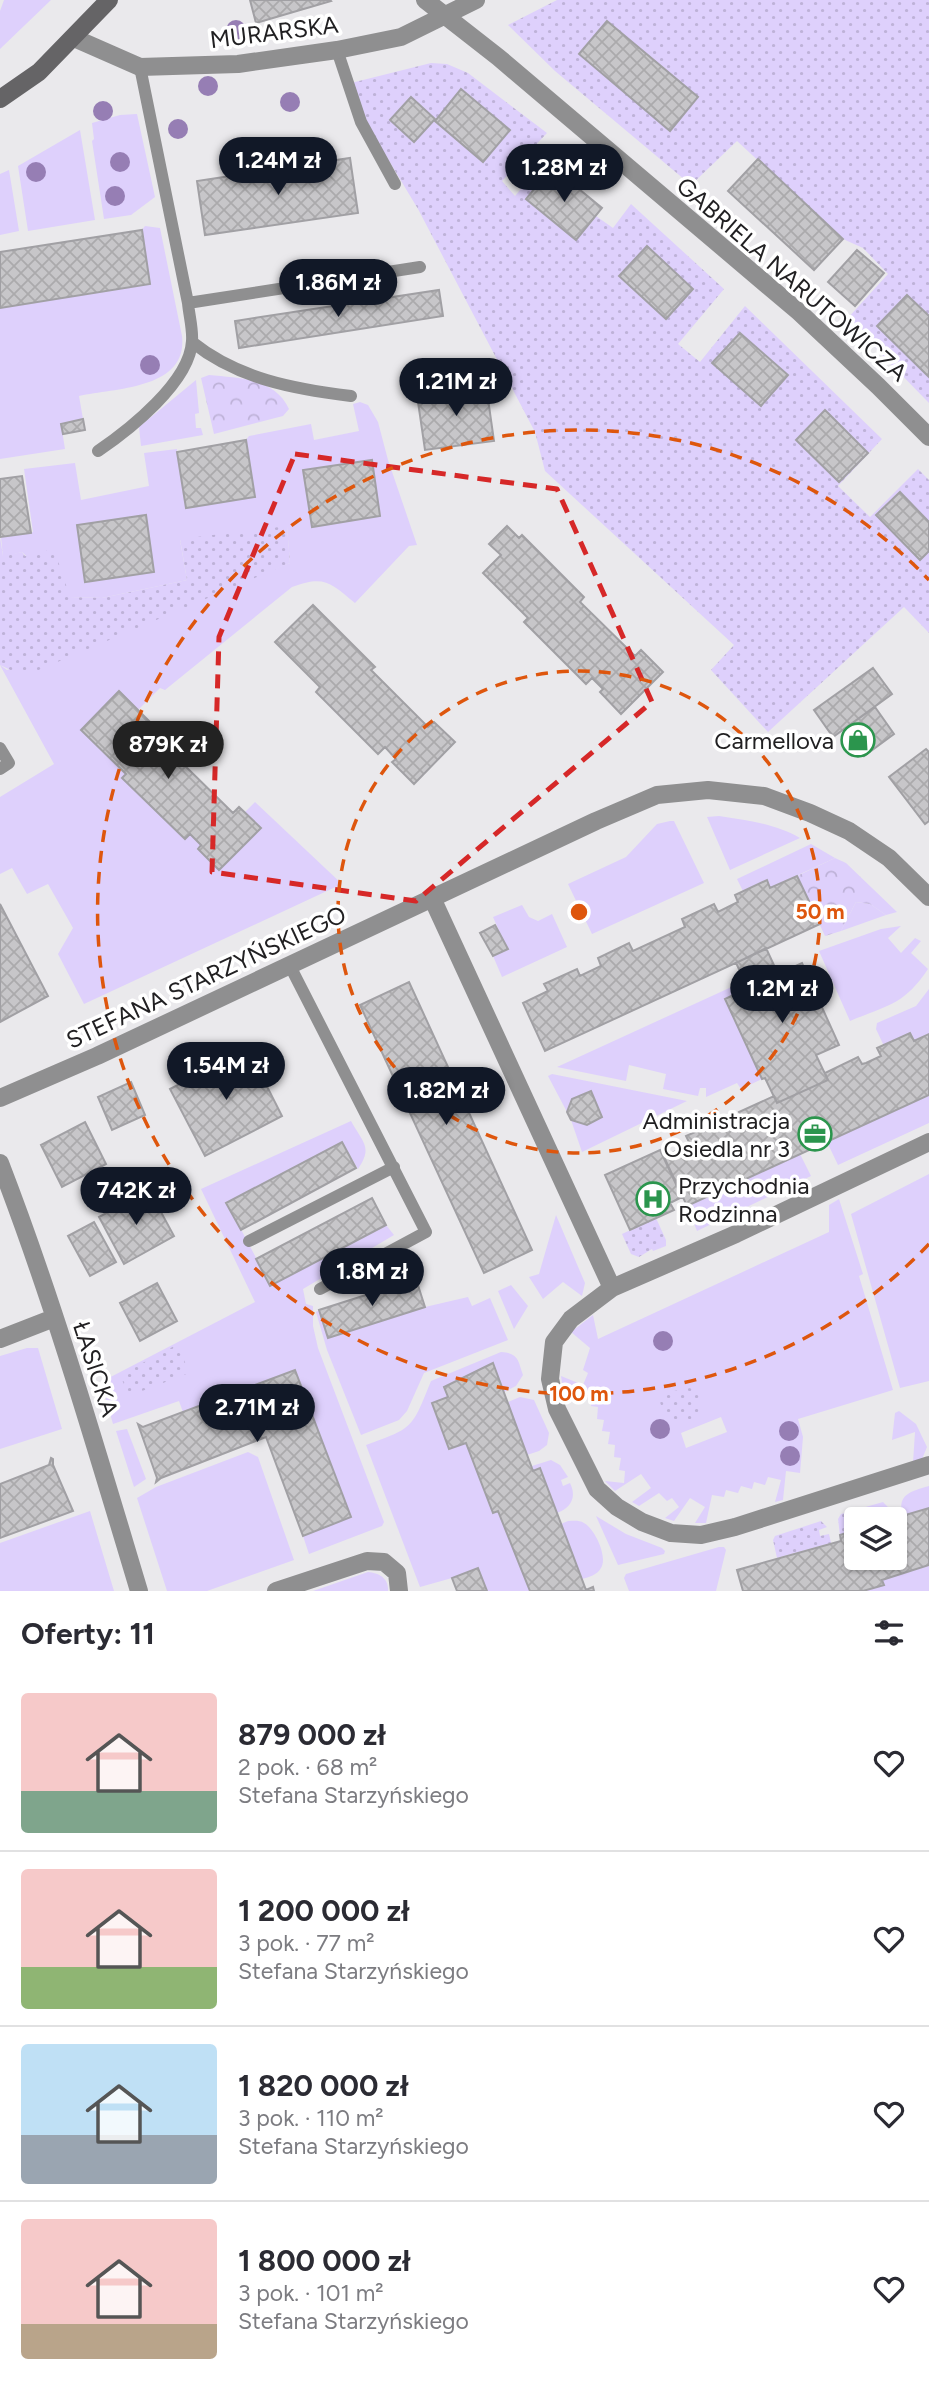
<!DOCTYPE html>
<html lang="pl">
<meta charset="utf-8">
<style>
:root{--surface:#fff;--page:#f2f2f3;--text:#2b2b33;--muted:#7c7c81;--line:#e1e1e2;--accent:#111827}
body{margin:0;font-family:Figtree,sans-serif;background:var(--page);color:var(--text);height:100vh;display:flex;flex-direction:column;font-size:26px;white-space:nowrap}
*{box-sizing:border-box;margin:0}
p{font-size:23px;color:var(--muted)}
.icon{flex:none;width:38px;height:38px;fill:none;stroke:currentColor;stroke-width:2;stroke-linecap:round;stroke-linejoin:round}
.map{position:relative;height:1591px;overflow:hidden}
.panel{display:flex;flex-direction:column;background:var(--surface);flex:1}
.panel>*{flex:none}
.fabs{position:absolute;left:844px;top:1507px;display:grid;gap:14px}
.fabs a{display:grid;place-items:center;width:63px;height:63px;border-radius:7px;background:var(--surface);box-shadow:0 2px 5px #0004;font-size:35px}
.price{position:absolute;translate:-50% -60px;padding:0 16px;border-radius:24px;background:var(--accent);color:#fff;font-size:23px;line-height:46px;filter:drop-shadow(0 2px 4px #0008)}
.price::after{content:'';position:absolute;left:50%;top:42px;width:21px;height:16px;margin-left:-10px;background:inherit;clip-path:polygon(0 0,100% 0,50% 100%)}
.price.on{background:#222;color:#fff}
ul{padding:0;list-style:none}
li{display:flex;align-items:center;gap:21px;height:175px;padding:0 21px}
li+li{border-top:2px solid var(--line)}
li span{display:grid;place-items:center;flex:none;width:196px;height:140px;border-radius:7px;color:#555}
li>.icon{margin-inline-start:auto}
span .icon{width:84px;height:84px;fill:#fffc;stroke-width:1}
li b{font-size:30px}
h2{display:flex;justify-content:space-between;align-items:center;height:84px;padding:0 21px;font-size:30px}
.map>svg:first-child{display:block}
</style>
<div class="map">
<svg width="929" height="1591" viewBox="0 0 929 1591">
<defs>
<pattern id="forest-crowns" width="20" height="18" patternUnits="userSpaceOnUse" patternTransform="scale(1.75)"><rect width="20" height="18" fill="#ded0fc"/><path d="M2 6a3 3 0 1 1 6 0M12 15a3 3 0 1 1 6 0" fill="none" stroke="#beb2d8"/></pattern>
<pattern id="park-dots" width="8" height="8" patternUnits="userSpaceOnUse" patternTransform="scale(1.75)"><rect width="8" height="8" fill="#ded0fc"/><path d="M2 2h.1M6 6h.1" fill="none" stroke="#beb2d8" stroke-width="1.8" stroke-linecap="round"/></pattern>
<pattern id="building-cross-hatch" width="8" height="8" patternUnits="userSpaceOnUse" patternTransform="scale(1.75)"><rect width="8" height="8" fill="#c7c6c9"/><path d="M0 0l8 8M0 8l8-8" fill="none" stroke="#abaaac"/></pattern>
</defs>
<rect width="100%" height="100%" fill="#eae9ec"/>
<!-- grass -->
<path fill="#ded0fc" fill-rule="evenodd" d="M4,0h47l-51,49v-38z
M137,114l18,83 -24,18 -27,4 -12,-78 2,-2 -2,-16 28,-8z
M80,130l15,90 -67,11 -10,-65z
M9,170l10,61 -19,4v-61z
M145,226l15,2 22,108c6,53 -65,52 -103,60l4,23 -22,5 4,25 -65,10v-151l150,-24 -8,-54z
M196,380l3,33 -4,1 1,14h5l2,7 -62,11 -2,-19z
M360,402l8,3 10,17 10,38 29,85 -8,1 -54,57c-25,-21 -31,-28 -63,-16l-127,103 -5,-2 -22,22 -20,-19 -37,39 45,44 -4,4 62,61 6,-5 11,11 -3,4 21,21 42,-42 -16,-16 10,-10 87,82 -258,120 -26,-50 15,-26 -25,-44 -21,10 -15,-26 -12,6v-77l54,-33 -54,-99 7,5 283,-107 -3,-36 -107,13 7,40 -85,18 -32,-1 -48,-45 -19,5 -2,-20 32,-5 -9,-63 51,-6 6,37 68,-14 -5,-33 33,-4v3l78,45 -9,-57 3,-4 62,-12 3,16 45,-9 -6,-27zM372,460l8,56 -68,10 -8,-56z
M719,816c27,4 57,8 81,22l-70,32 -23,-53z
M670,821h4l30,62 -112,51 -24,-50 58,-27 31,-33z
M811,844l24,14 -65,30 -4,-8 -23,11 -6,-12z
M856,902l14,2 16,11 -45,16z
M522,905l7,12 9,4 14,-7 15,33 -65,30 -9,-21 14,-7 -14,-32z
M901,926l-13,12 13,15 14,-15 6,3 -10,12 17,16c-24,36 -40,36 -78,52l-31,-70 62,-22z
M738,984l4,7 -17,8 37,80 -21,10 -4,-6 -31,14v-9h-6l-2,8 -35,-7 3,-15 -37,-9 -3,16 -69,-14z
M929,989v45l-15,7 -30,5 -8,-17 1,-6 39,-17z
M552,1074l135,27 -105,51 -11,-32 16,5 15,-8 -12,-26 -18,8 -5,13 -19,-36z
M929,1095v28l-91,42 -11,-23z
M351,1121c12,22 22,26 7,48l-16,-27 -115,61 44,83 115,-61 8,10 -91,54 3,15 7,2v20l5,22 66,174 -2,4 -73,28 -6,-18 48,-19 -56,-146 -112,41 -4,-11 -66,23 -12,-42 154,-80 -54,-113z
M800,1154l11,22 -114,55 -10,-25z
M929,1174v207l-29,7 -49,-174z
M839,1199l24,75 -4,2 34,114 -95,29 5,18 -3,36 -14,-2 -3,29 -8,2 6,-22 -13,-3 -3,8 -11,-3 -2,7 -11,-3 -3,7 -12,-3 -2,7 -12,-2 -6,28h-11l10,-16 -15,-9 -16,23 -9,-3 14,-11 -7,-9 -5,3 -8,-8 -20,13 -7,-4 19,-14 -10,-14 -26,17 -10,-10 19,2 1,-12 -6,-1 2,-12 -7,-1 1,-12 -7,-1 2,-12 -8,-1 2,-11 -7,-1 1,-12 -7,-1 1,-12 -29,-5 -2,-13 22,9 5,-12 -5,-3 7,-22 -19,-16 22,-17 5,24 231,-107v-27zM721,1417l6,15 -41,16 -5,-15z
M556,1215l26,61 3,7 -3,13 -19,-14 -20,17 -14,-22 10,-3z
M511,1285l17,21 -14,23 -16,-38z
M468,1297l4,9 18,-8 18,42 -84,33 -17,38 -8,9 -38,15 -34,-85 -11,-38 3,-2 9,28 97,-31z
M27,1348h11l24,81 -62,20v-93z
M501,1352c18,1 17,9 22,23l-7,11 -12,6 -12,-29 -48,24 4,10 -16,6 17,46 17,-6 27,69 5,-1 32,80h-43l-9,-23 -26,10 -32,9 -54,-142c48,-17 46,-17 65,-64z
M520,1397l14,3 15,33 -2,12 -8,6 -12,4 -19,-53z
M899,1411l17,13 11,23 -5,12 -9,4 2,-31 -23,8 3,-27z
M127,1429l19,50 -12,8 -18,-56z
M248,1452l10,5 36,103 -87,31h-40l-30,-93 19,-11z
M551,1460l9,5 8,12 -7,3 2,6 7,-3c7,14 1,25 -13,30l-18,-44 -6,2 -1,-5z
M929,1486v22l-26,8c-7,-22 9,-25 26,-30z
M90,1511l24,80h-114v-48z
M596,1516l30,18 36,14 3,3 -1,3 -46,11z
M568,1521c6,0 11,-1 16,2 11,6 24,34 17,45 -4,7 -12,9 -19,11l-21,-55z
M719,1547h5l2,3 -10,41h-87l-5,-13 2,-4z
M929,1565v26h-66l20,-6 -1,-5z
M368,1572c11,1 21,6 20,19h-75z"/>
<!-- forest -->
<path fill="url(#forest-crowns)" d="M209,375c30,3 66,3 80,34l-6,7 -69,18 -13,-56z
M835,858l11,5 51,49 -11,3 -16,-11 -14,-2 -15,29 -16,5 -28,-60z"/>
<!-- park -->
<path fill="url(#park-dots)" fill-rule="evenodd" d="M557,0h372v316l-22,-21 -30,31 52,51v26l-82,-84 41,-45 -25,-26 -20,-9 -106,-98 -46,44 -136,-114 -47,-46zM607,21l91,76 -27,34 -92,-77z
M431,63l16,1 21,9 79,60 -45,48 13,15 30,-36 6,3 -25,36 50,41 20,-24 17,12 18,-24 93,85 -46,55 22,18 45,-56 137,133 -44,47 32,31 48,-48 11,11v42l-29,-30 20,67 9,-8v82l-25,-26 -136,125 -57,-62 23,-25 -189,-174 -10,-39 -117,-223 -47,-78 -20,-48zM461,90l48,40 -26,31 -48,-39zM647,247l46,42 -27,29 -47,-42zM740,333l48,43 -27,30 -48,-43zM825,410l43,43 -29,29 -43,-42z
M287,526l3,37 -256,109 -15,2 -19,-9v-128l3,19 19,-4 3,4 29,-7 16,48 32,1 85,-18 -7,-41z
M656,1218l10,22v6l-13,5 -1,-2 -13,8 -8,-3 -9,-20z
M178,1344l11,29 -60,23 -9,-21z
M689,1388l11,2c3,13 0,21 -8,32l-21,1 -7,-10 -6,-16 6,-4z
M883,1502l9,9 2,7 -38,1v11l-16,5 -2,-16 3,-5z
M821,1521l6,6 -8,3 1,6 9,-2 2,9 -54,15 -4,-18 2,-4z"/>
<!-- building -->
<path fill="url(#building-cross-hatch)" stroke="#a1a0a4" stroke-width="2" d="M250,0h80l1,1 -75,22z
M607,21l91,76 -28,34 -91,-77z
M461,89l49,41 -27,32 -48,-41z
M411,97l24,22 -21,23 -24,-22z
M350,158l8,55 -153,22 -8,-54z
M758,159l85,80 -29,31 -86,-79z
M552,167l50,41 -26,32 -50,-41z
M142,230l8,54 -150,24v-56z
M647,246l46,43 -27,30 -47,-43z
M857,250l27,23 -29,33 -27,-24z
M439,290l4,26 -204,32 -4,-27z
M907,295l22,21v61l-52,-51z
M740,333l48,42 -27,31 -49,-43z
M486,385l8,56 -69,9 -8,-55z
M825,410l43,43 -29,29 -43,-42z
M83,419l2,11 -22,4 -2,-10z
M246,440l9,57 -69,11 -9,-56z
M372,460l8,56 -68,11 -9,-57z
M22,476l9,57 -31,4v-58z
M900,492l29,30v29l-9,9 -44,-45z
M146,515l8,57 -69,10 -8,-57z
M507,526l12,12 3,-3 62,62 -4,5 55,54 6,-6 22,22 -42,42 -21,-22 3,-3 -11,-11 -6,6 -62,-62 4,-4 -45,-45 18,-18 -12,-11z
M313,605l62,62 -4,3 57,57 6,-5 21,20 -41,42 -22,-22 4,-3 -11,-12 -7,7 -62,-62 4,-5 -45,-45z
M873,668l19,26 -59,43 -19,-27z
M119,691l62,62 -5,4 57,56 6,-6 22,21 -42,42 -21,-21 3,-4 -11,-11 -5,5 -63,-61 4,-4 -45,-44z
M875,707l19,27 -30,22 -20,-27z
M926,749l3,3v69l-4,3 -36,-47z
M797,876l23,48 -275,127 -22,-48 25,-12 -4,-7 33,-15 3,7 21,-10 -3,-8 31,-15 4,8 52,-24 -3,-8 32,-15 4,8 20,-10 -3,-7 32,-15 3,8z
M0,904l48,92 -48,26z
M495,925l13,24 -15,7 -13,-23z
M766,948l12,26 24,-11 37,82 -23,10 12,25 -51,23 -12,-25 -3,1 -37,-80 23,-11 -12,-25z
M409,982l123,268 -48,23 -124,-268z
M910,1033l4,8 15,-7v61l-242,111 -23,-49 26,-13 -4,-8 34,-15 3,7 20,-8 -4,-8 35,-16 3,7 51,-23 -3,-7 33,-16 4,7 4,-1 15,-7 -4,-8z
M248,1049l34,67 -77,40 -35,-67z
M131,1082l14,33 -33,15 -14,-33z
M591,1091l11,26 -15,8 -16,-5 -4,-8 5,-13z
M85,1122l21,42 -44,23 -21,-42z
M342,1142l14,26 -115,62 -15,-27z
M660,1150l22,47 -12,6 4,7 -44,20 -25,-55z
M149,1190l25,46 -50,28 -25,-47z
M372,1198l14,27 -116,61 -14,-27z
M94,1222l22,40 -26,14 -22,-40z
M416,1279l9,28 -97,31 -9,-28z
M157,1283l20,38 -37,20 -20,-38z
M493,1363l40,108 7,-3 46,122 7,-3 1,4h-64l-32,-80 -5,2 -27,-70 -17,6 -17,-46 16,-6 -4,-10z
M295,1370l56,147 -48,19 -37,-99 -105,41 -5,4 1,-4 -19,-54 5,3z
M51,1458l2,1v6l20,46 -73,27v-54l49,-19z
M929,1508v57l-47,15 2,5 -21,6h-120l-6,-21 104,-29 -1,-6 16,-5v28h38v-39h-2z
M478,1568l9,23h-30l-5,-13z"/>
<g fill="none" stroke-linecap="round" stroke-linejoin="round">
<!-- lane -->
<path stroke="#8f8f90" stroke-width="12" d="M337,50l24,72 34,62
M188,303l232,-36
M192,342c46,37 102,47 159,54
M98,451c31,-21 92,-69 94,-110 1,-12 -3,-26 -4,-38l-48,-236
M0,748l9,15 -9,6
M290,966l136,266 -106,57
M249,1241l145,-74"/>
<!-- street -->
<path stroke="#8f8f90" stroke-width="18" d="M425,0l73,57 301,255 79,74 51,51
M74,38l66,29 98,-3 99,-14 64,-13 75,-37
M432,898l180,390
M0,1098l97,-42 499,-235 61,-26 51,-5 56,6 46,17 39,18 40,27 40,39
M929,1142l-193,92 -124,54 -41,31 -17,23 -4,37 7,30 40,80 20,18 25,15 29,11 30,2 34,-8 194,-62
M0,1163c54,140 96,285 139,428
M0,1339l54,-21
M276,1591l91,-30 17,1 13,11 2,18"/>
<!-- secondary -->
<path stroke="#656466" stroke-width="18" d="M0,99l39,-27 70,-72"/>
</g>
<!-- trees -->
<g fill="#967eb4">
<circle cx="236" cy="30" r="10"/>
<circle cx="208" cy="86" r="10"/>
<circle cx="290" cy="102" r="10"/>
<circle cx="103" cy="111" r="10"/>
<circle cx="178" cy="129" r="10"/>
<circle cx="120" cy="162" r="10"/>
<circle cx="36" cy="172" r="10"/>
<circle cx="115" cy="196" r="10"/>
<circle cx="150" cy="365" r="10"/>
<circle cx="663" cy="1341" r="10"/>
<circle cx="660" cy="1429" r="10"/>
<circle cx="789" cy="1431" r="10"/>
<circle cx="790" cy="1456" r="10"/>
</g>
<!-- marked area -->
<path fill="none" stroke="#d62828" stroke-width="5" stroke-dasharray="14 9" stroke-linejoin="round" d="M295,454l262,35 95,213 -236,199 -204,-29 7,-235z"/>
<!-- distance rings -->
<g fill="none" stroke="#de560d" stroke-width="3.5" stroke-dasharray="12 9">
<circle cx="579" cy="912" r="241"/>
<path d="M929 1244A482 482 0 1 1 929 580"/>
</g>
<!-- icons -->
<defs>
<symbol id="shop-ring" viewBox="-11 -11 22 22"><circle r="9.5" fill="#fff" stroke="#2b954d" stroke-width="1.5"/><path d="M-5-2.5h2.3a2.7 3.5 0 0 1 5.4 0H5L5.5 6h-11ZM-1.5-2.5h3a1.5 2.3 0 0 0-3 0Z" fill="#2b954d"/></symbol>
<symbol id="office-ring" viewBox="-11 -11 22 22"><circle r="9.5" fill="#fff" stroke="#2b954d" stroke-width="1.5"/><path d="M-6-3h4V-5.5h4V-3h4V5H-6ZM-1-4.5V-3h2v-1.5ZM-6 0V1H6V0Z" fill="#2b954d"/></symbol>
<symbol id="hospital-ring" viewBox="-11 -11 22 22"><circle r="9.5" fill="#fff" stroke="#2b954d" stroke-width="1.5"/><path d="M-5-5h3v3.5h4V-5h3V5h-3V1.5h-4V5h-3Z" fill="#2b954d"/></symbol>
</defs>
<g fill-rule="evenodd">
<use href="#shop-ring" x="839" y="721" width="38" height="38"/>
<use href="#office-ring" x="796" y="1115" width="38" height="38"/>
<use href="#hospital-ring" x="634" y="1180" width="38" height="38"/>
</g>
<g text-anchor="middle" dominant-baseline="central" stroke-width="7" stroke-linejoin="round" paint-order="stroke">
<!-- street labels -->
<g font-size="24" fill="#212022" stroke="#fff">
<text transform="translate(274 32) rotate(-7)">MURARSKA</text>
<text transform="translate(792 279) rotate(41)">GABRIELA NARUTOWICZA</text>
<text transform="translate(206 977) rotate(-25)">STEFANA STARZYŃSKIEGO</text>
<text transform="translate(96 1369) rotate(72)">ŁASICKA</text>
</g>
<!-- poi labels -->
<g font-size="24" fill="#212022" stroke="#fff" text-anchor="end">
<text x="834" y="740">Carmellova</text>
<text x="790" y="1120">Administracja<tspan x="790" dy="28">Osiedla nr 3</tspan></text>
<text x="678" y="1185" text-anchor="start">Przychodnia<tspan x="678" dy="28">Rodzinna</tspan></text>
</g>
</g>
<circle cx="579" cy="912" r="10" fill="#de560d" stroke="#fff" stroke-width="3.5"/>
<g font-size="21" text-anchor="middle" font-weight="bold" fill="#de560d" stroke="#fff" stroke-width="7" stroke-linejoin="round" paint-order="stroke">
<text x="820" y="919">50 m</text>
<text x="579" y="1401">100 m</text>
</g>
</svg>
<div class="fabs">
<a><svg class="icon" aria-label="layers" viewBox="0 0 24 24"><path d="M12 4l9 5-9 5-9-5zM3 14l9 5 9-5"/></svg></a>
</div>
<b class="price" style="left:278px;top:197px">1.24M zł</b>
<b class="price" style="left:564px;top:204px">1.28M zł</b>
<b class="price" style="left:338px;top:319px">1.86M zł</b>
<b class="price" style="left:456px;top:418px">1.21M zł</b>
<b class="price on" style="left:168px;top:781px">879K zł</b>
<b class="price" style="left:782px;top:1025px">1.2M zł</b>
<b class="price" style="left:226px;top:1102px">1.54M zł</b>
<b class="price" style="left:446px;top:1127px">1.82M zł</b>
<b class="price" style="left:136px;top:1227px">742K zł</b>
<b class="price" style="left:372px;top:1308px">1.8M zł</b>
<b class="price" style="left:257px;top:1444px">2.71M zł</b>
</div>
<section class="panel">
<h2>Oferty: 11<svg class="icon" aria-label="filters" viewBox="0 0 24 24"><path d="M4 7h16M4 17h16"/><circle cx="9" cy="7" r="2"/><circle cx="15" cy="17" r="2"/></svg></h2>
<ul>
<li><span style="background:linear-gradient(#f6c9c9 70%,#7fa58c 0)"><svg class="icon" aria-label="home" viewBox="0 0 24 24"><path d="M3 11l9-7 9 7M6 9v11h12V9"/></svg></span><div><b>879 000 zł</b><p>2 pok. · 68 m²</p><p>Stefana Starzyńskiego</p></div><svg class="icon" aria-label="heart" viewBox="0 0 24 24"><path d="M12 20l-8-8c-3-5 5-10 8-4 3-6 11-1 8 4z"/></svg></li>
<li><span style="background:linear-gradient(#f6c9c9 70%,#8fb573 0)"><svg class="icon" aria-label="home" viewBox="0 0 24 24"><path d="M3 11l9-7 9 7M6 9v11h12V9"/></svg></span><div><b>1 200 000 zł</b><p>3 pok. · 77 m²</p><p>Stefana Starzyńskiego</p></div><svg class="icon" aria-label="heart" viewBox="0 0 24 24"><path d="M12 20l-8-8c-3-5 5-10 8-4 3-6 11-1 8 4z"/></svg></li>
<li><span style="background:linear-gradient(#bfe0f5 65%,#9aa5b1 0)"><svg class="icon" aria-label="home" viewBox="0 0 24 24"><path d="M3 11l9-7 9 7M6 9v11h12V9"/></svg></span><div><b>1 820 000 zł</b><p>3 pok. · 110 m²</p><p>Stefana Starzyńskiego</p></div><svg class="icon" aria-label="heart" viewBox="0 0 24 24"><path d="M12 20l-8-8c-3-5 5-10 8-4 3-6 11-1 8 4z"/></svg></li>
<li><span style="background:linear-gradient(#f6c9c9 75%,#b9a48a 0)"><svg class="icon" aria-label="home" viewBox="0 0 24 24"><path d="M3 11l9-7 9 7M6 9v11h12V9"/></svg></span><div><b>1 800 000 zł</b><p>3 pok. · 101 m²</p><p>Stefana Starzyńskiego</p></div><svg class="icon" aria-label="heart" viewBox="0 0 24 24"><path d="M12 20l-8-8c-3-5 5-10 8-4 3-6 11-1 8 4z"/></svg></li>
</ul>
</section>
